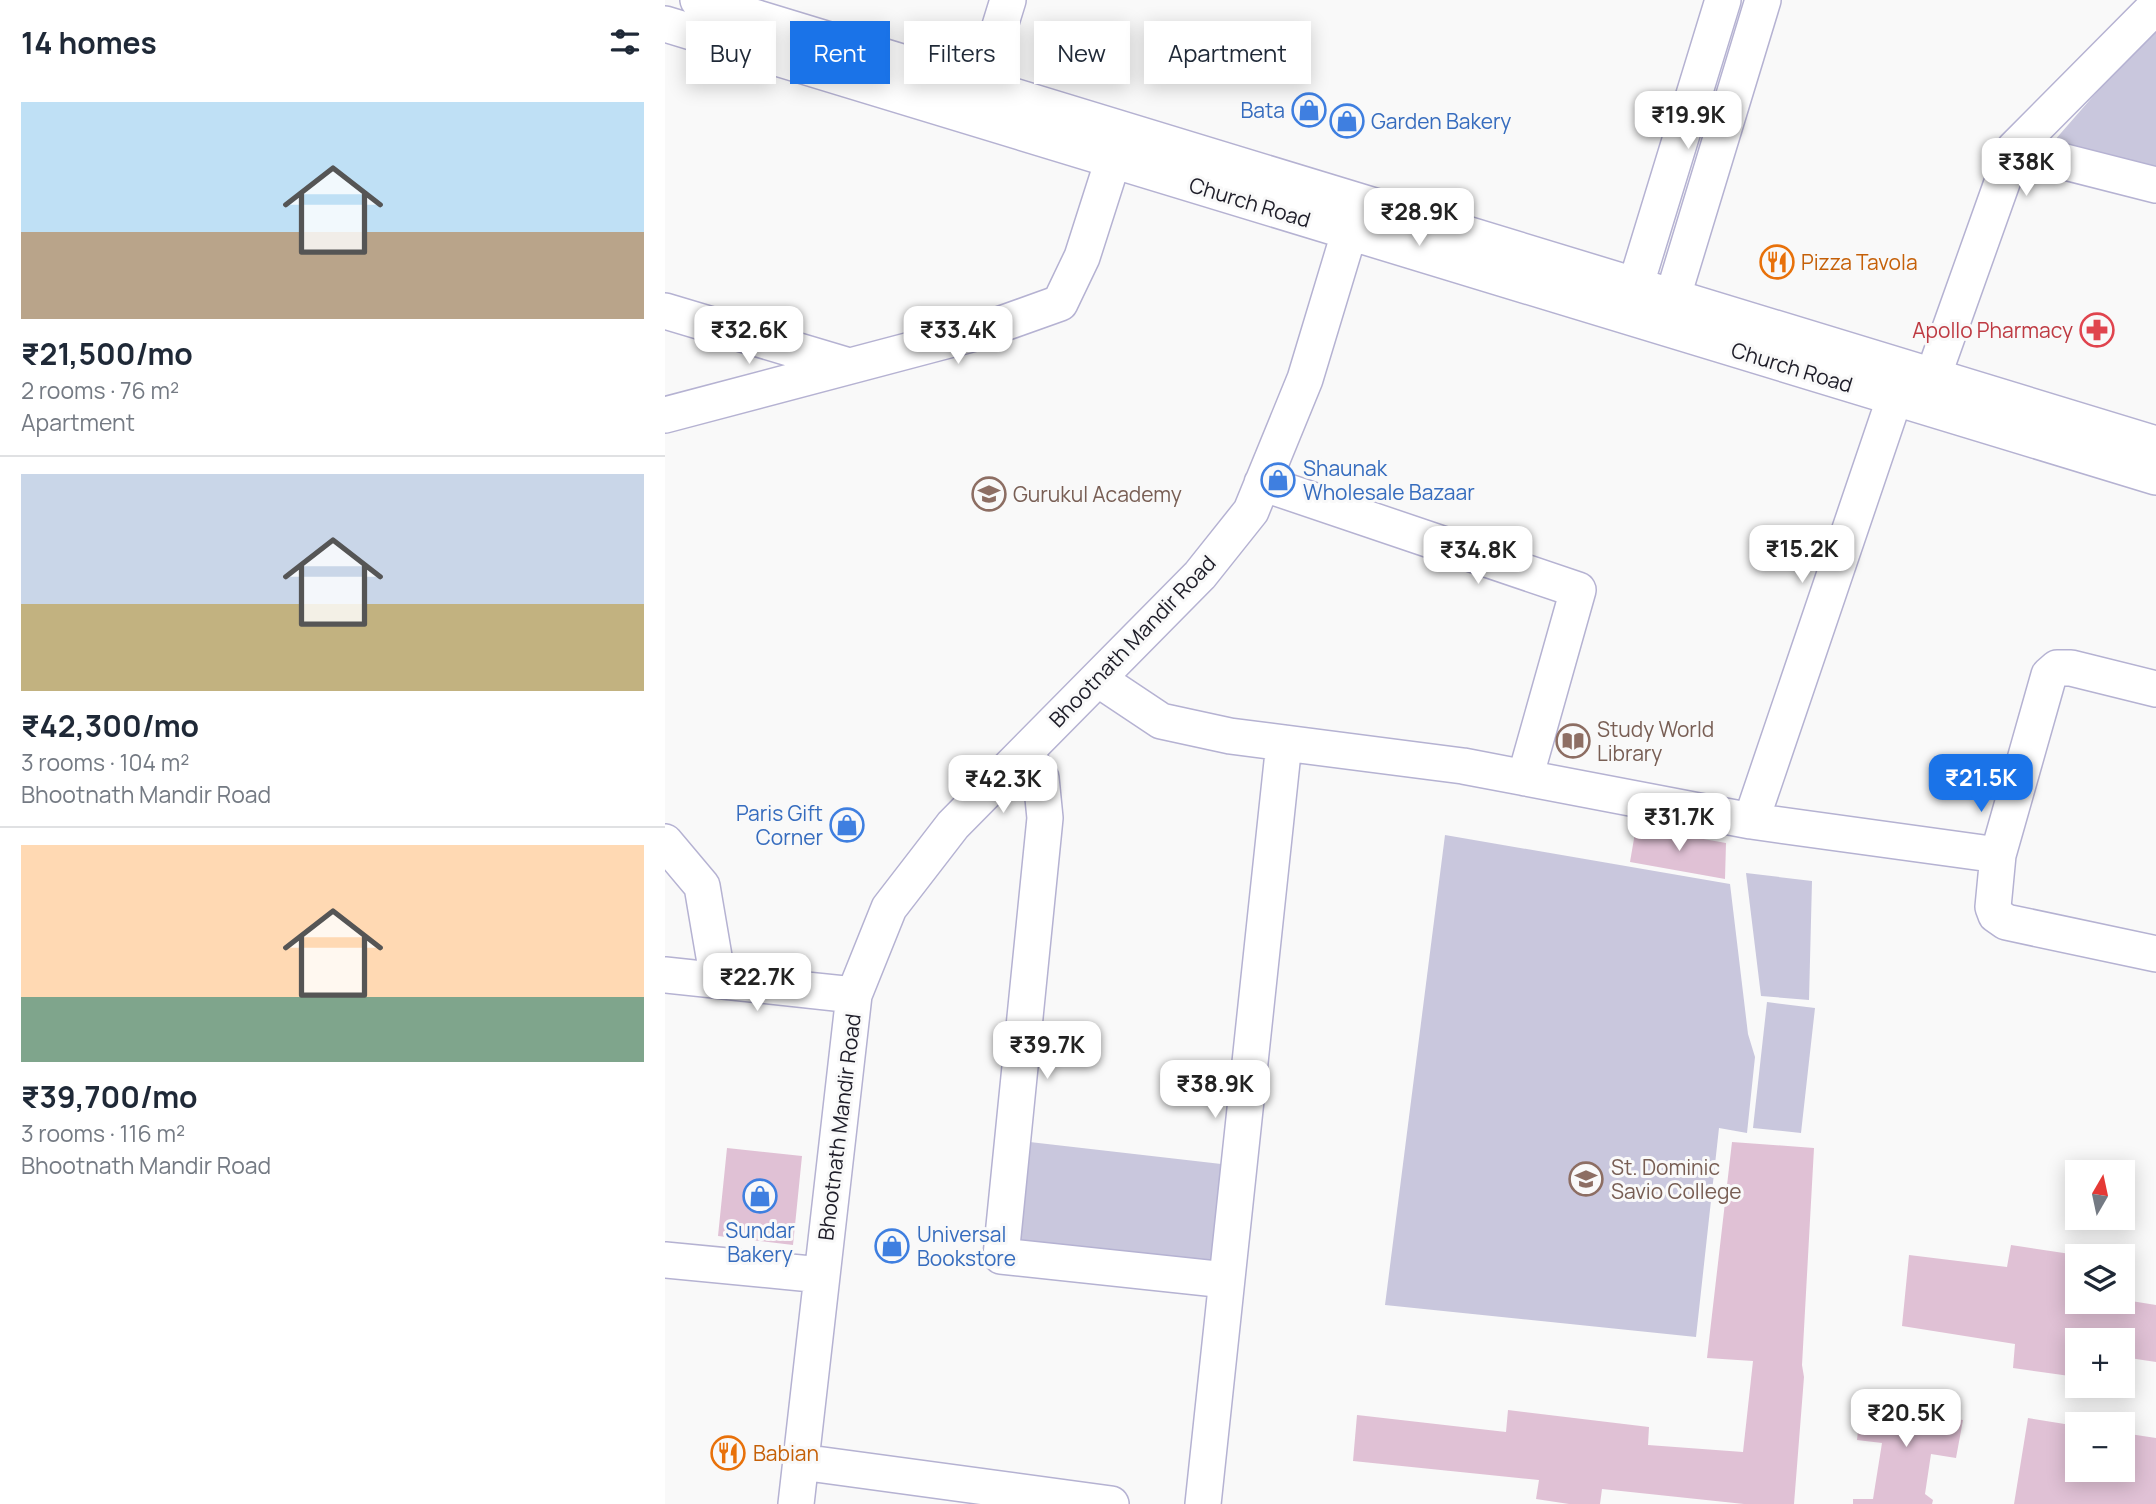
<!DOCTYPE html>
<meta charset="utf-8">
<style>
:root{--surface:#fff;--page:#f6f6f7;--text:#1f2937;--muted:#747a83;--line:#e0e1e3;--accent:#1a73e8}
body{margin:0;font-family:Manrope,sans-serif;background:var(--page);color:var(--text);height:100vh;display:flex;flex-direction:column;font-size:26px;white-space:nowrap}
*{box-sizing:border-box;margin:0}
p{font-size:23px;color:var(--muted)}
.icon{flex:none;width:38px;height:38px;fill:none;stroke:currentColor;stroke-width:2;stroke-linecap:round;stroke-linejoin:round}
.map{position:relative;flex:1;overflow:hidden}
.panel{display:flex;flex-direction:column;background:var(--surface);width:665px}
.panel>*{flex:none}
.banner{position:absolute;left:21px;top:21px;width:665px;height:63px;display:flex;gap:14px}
.needle{width:46px;rotate:9deg}
.controls{position:absolute;left:1400px;top:1160px;display:grid;gap:14px}
.controls a{display:grid;place-items:center;width:70px;height:70px;border-radius:0px;background:var(--surface);box-shadow:0 4px 18px #0003;font-size:35px}
.price{position:absolute;translate:-50% -60px;padding:0 16px;border-radius:14px;background:#fff;color:#222;font-size:23px;line-height:46px;filter:drop-shadow(0 2px 4px #0008)}
.price::after{content:'';position:absolute;left:50%;top:42px;width:21px;height:16px;margin-left:-10px;background:inherit;clip-path:polygon(0 0,100% 0,50% 100%)}
.price.active{background:var(--accent);color:#fff}
ul{padding:0;list-style:none}
li{display:grid;align-content:center;gap:14px;height:371px;padding:0 21px}
li+li{border-top:2px solid var(--line)}
li span{display:grid;place-items:center;height:217px;border-radius:0px;color:#555}
li>.icon{margin-inline-start:auto}
span .icon{width:126px;height:126px;fill:#fffc;stroke-width:1}
li b{font-size:30px}
h2{display:flex;justify-content:space-between;align-items:center;height:84px;padding:0 21px;font-size:30px}
.pill{padding:0 24px;border-radius:0px;background:var(--surface);box-shadow:0 4px 18px #0003;font-size:24px;line-height:63px}
.pill.active{background:var(--accent);color:#fff}
main{display:flex;flex:1;min-height:0}
.map>svg:first-child{display:block}
</style>
<main>
<section class="panel">
<h2>14 homes<svg class="icon" aria-label="filters" viewBox="0 0 24 24"><path d="M4 7h16M4 17h16"/><circle cx="9" cy="7" r="2"/><circle cx="15" cy="17" r="2"/></svg></h2>
<ul>
<li><span style="background:linear-gradient(#bfe0f5 60%,#b9a48a 0)"><svg class="icon" aria-label="home" viewBox="0 0 24 24"><path d="M3 11l9-7 9 7M6 9v11h12V9"/></svg></span><div><b>₹21,500/mo</b><p>2 rooms · 76 m²</p><p>Apartment</p></div></li>
<li><span style="background:linear-gradient(#c9d6e8 60%,#c2b280 0)"><svg class="icon" aria-label="home" viewBox="0 0 24 24"><path d="M3 11l9-7 9 7M6 9v11h12V9"/></svg></span><div><b>₹42,300/mo</b><p>3 rooms · 104 m²</p><p>Bhootnath Mandir Road</p></div></li>
<li><span style="background:linear-gradient(#ffd9b3 70%,#7fa58c 0)"><svg class="icon" aria-label="home" viewBox="0 0 24 24"><path d="M3 11l9-7 9 7M6 9v11h12V9"/></svg></span><div><b>₹39,700/mo</b><p>3 rooms · 116 m²</p><p>Bhootnath Mandir Road</p></div></li>
</ul>
</section>
<div class="map">
<svg width="1491" height="1504" viewBox="0 0 1491 1504">
<rect width="100%" height="100%" fill="#f9f9f9"/>
<!-- green -->
<path fill="#c9c7dd" d="M1491,24v147l-102,-30z
M780,835l285,49 18,150 7,23 -8,76 -28,-5 -23,209 -311,-32z
M1081,873l66,8 -3,119 -48,-4z
M1102,1002l48,6 -14,125 -48,-5z
M356,1141l209,24 -16,105 -205,-21z"/>
<!-- building -->
<path fill="#e0c1d5" d="M971,827l90,16 -1,36 -95,-17z
M1067,1142l82,6 -12,217 2,12 -10,127h-50l-142,-15 -2,15h-31l-33,-5 3,-19 -186,-19 4,-46 149,17 2,-22 141,17 -1,18 95,7 10,-91 -46,-3z
M62,1148l75,8 -9,89 -75,-9z
M1346,1245l66,10v47h46v-40l8,1 -6,37 31,5v57l-33,-5v-17h-46v37l-64,-9 2,-24 -113,-18 7,-71 98,12z
M1235,1400l30,4 -2,11 35,5 -7,38 -25,-4 -6,40 8,6 -1,4h-79v-5h20l9,-56 -25,-3 4,-37 39,5z
M1363,1418l49,8v44h46v-37l33,5v66h-142z"/>
<g fill="none" stroke-linecap="round" stroke-linejoin="round">
<defs>
<path id="minor" d="M33,0l1458,444
M1058,0l-87,284 10,38 27,-26 90,-296
M0,24l1491,453
M310,107l33,-107
M1349,149l142,36
M0,311l184,55
M1261,396l88,-247 142,-143
M0,415l314,-83 81,-29 22,-46 31,-97
M597,483l316,107 -53,188
M433,679l63,42 69,15 233,30 288,55 247,34
M1491,689l-85,-21h-14l-8,7 -51,180 -5,52 3,8 10,7 150,32
M360,753l16,25 4,40 -44,438 225,24
M1086,821l151,-445
M0,842l37,44 16,94
M0,975l189,20
M0,1260l157,15
M136,1462l310,42
M131,1504l58,-509 35,-87 64,-83 247,-250 51,-64 54,-132 51,-169
M538,1504l81,-761"/>
</defs>
<!-- minor casing -->
<use href="#minor" stroke="#b5b2d2" stroke-width="38"/>
<!-- minor -->
<use href="#minor" stroke="#fff" stroke-width="35"/>
</g>
<!-- icons -->
<defs>
<symbol id="shop-ring" viewBox="-11 -11 22 22"><circle r="9.5" fill="#f9f9f9" stroke="#3f7fe0" stroke-width="1.5"/><path d="M-5-2.5h2.3a2.7 3.5 0 0 1 5.4 0H5L5.5 6h-11ZM-1.5-2.5h3a1.5 2.3 0 0 0-3 0Z" fill="#3f7fe0"/></symbol>
<symbol id="restaurant-ring" viewBox="-11 -11 22 22"><circle r="9.5" fill="#f9f9f9" stroke="#e8710a" stroke-width="1.5"/><path d="M-5-6h1v4h1v-4h1v4h1v-4h1v5L-1.5 .5V6h-2V.5L-5-1ZM5-6V6H3V1.5H1.5Q1.5-4 5-6Z" fill="#e8710a"/></symbol>
<symbol id="pharmacy-ring" viewBox="-11 -11 22 22"><circle r="9.5" fill="#f9f9f9" stroke="#e0444e" stroke-width="1.5"/><path d="M-2-6h4v4h4v4h-4v4h-4v-4h-4v-4h4Z" fill="#e0444e"/></symbol>
<symbol id="school-ring" viewBox="-11 -11 22 22"><circle r="9.5" fill="#f9f9f9" stroke="#8d6e63" stroke-width="1.5"/><path d="M0-5L7-2L0 1L-7-2ZM-4 1L0 2.5L4 1V4Q0 6-4 4Z" fill="#8d6e63"/></symbol>
<symbol id="library-ring" viewBox="-11 -11 22 22"><circle r="9.5" fill="#f9f9f9" stroke="#8d6e63" stroke-width="1.5"/><path d="M-6-4Q-3-5.5-.7-3.5V5Q-3 3-6 4ZM6-4Q3-5.5 .7-3.5V5Q3 3 6 4Z" fill="#8d6e63"/></symbol>
</defs>
<g fill-rule="evenodd">
<use href="#shop-ring" x="625" y="91" width="38" height="38"/>
<use href="#shop-ring" x="663" y="102" width="38" height="38"/>
<use href="#restaurant-ring" x="1093" y="243" width="38" height="38"/>
<use href="#pharmacy-ring" x="1413" y="311" width="38" height="38"/>
<use href="#shop-ring" x="594" y="461" width="38" height="38"/>
<use href="#school-ring" x="305" y="475" width="38" height="38"/>
<use href="#library-ring" x="889" y="722" width="38" height="38"/>
<use href="#shop-ring" x="163" y="806" width="38" height="38"/>
<use href="#school-ring" x="902" y="1160" width="38" height="38"/>
<use href="#shop-ring" x="76" y="1177" width="38" height="38"/>
<use href="#shop-ring" x="208" y="1227" width="38" height="38"/>
<use href="#restaurant-ring" x="44" y="1434" width="38" height="38"/>
</g>
<g text-anchor="middle" dominant-baseline="central" stroke-width="6" stroke-linejoin="round" paint-order="stroke">
<!-- shop labels -->
<g font-size="21" fill="#366cbe" stroke="#f9f9f9" text-anchor="start">
<text x="620" y="110" text-anchor="end">Bata</text>
<text x="706" y="121">Garden Bakery</text>
<text x="638" y="468">Shaunak<tspan x="638" dy="24">Wholesale Bazaar</tspan></text>
<text x="158" y="813" text-anchor="end">Paris Gift<tspan x="158" dy="24">Corner</tspan></text>
<text x="95" y="1230" text-anchor="middle">Sundar<tspan x="95" dy="24">Bakery</tspan></text>
<text x="252" y="1234">Universal<tspan x="252" dy="24">Bookstore</tspan></text>
</g>
<!-- street labels -->
<g font-size="21" fill="#1e1d28" stroke="#f9f9f9">
<text transform="translate(585 202) rotate(17)">Church Road</text>
<text transform="translate(1127 367) rotate(17)">Church Road</text>
<text transform="translate(467 641) rotate(-46)">Bhootnath Mandir Road</text>
<text transform="translate(174 1127) rotate(-83)">Bhootnath Mandir Road</text>
</g>
<!-- food labels -->
<g font-size="21" fill="#c56008" stroke="#f9f9f9" text-anchor="start">
<text x="1136" y="262">Pizza Tavola</text>
<text x="88" y="1453">Babian</text>
</g>
<!-- health labels -->
<g font-size="21" fill="#be3a42" stroke="#f9f9f9" text-anchor="end">
<text x="1408" y="330">Apollo Pharmacy</text>
</g>
<!-- education labels -->
<g font-size="21" fill="#785e54" stroke="#f9f9f9" text-anchor="start">
<text x="348" y="494">Gurukul Academy</text>
<text x="932" y="729">Study World<tspan x="932" dy="24">Library</tspan></text>
<text x="946" y="1167">St. Dominic<tspan x="946" dy="24">Savio College</tspan></text>
</g>
</g>
</svg>
<div class="controls">
<a><svg class="needle" viewBox="-14 -14 28 28"><path d="M0-13l5 13h-10z" fill="#e53935"/><path d="M0 13l5-13h-10z" fill="#747a83"/></svg></a>
<a><svg class="icon" aria-label="layers" viewBox="0 0 24 24"><path d="M12 4l9 5-9 5-9-5zM3 14l9 5 9-5"/></svg></a>
<a>+</a>
<a>−</a>
</div>
<b class="price" style="left:1023px;top:151px">₹19.9K</b>
<b class="price" style="left:1361px;top:198px">₹38K</b>
<b class="price" style="left:754px;top:248px">₹28.9K</b>
<b class="price" style="left:84px;top:366px">₹32.6K</b>
<b class="price" style="left:293px;top:366px">₹33.4K</b>
<b class="price" style="left:1137px;top:585px">₹15.2K</b>
<b class="price" style="left:813px;top:586px">₹34.8K</b>
<b class="price active" style="left:1316px;top:814px">₹21.5K</b>
<b class="price" style="left:338px;top:815px">₹42.3K</b>
<b class="price" style="left:1014px;top:853px">₹31.7K</b>
<b class="price" style="left:92px;top:1013px">₹22.7K</b>
<b class="price" style="left:382px;top:1081px">₹39.7K</b>
<b class="price" style="left:550px;top:1120px">₹38.9K</b>
<b class="price" style="left:1241px;top:1449px">₹20.5K</b>
<div class="banner">
<a class="pill">Buy</a>
<a class="pill active">Rent</a>
<a class="pill">Filters</a>
<a class="pill">New</a>
<a class="pill">Apartment</a>
</div>
</div>
</main>
